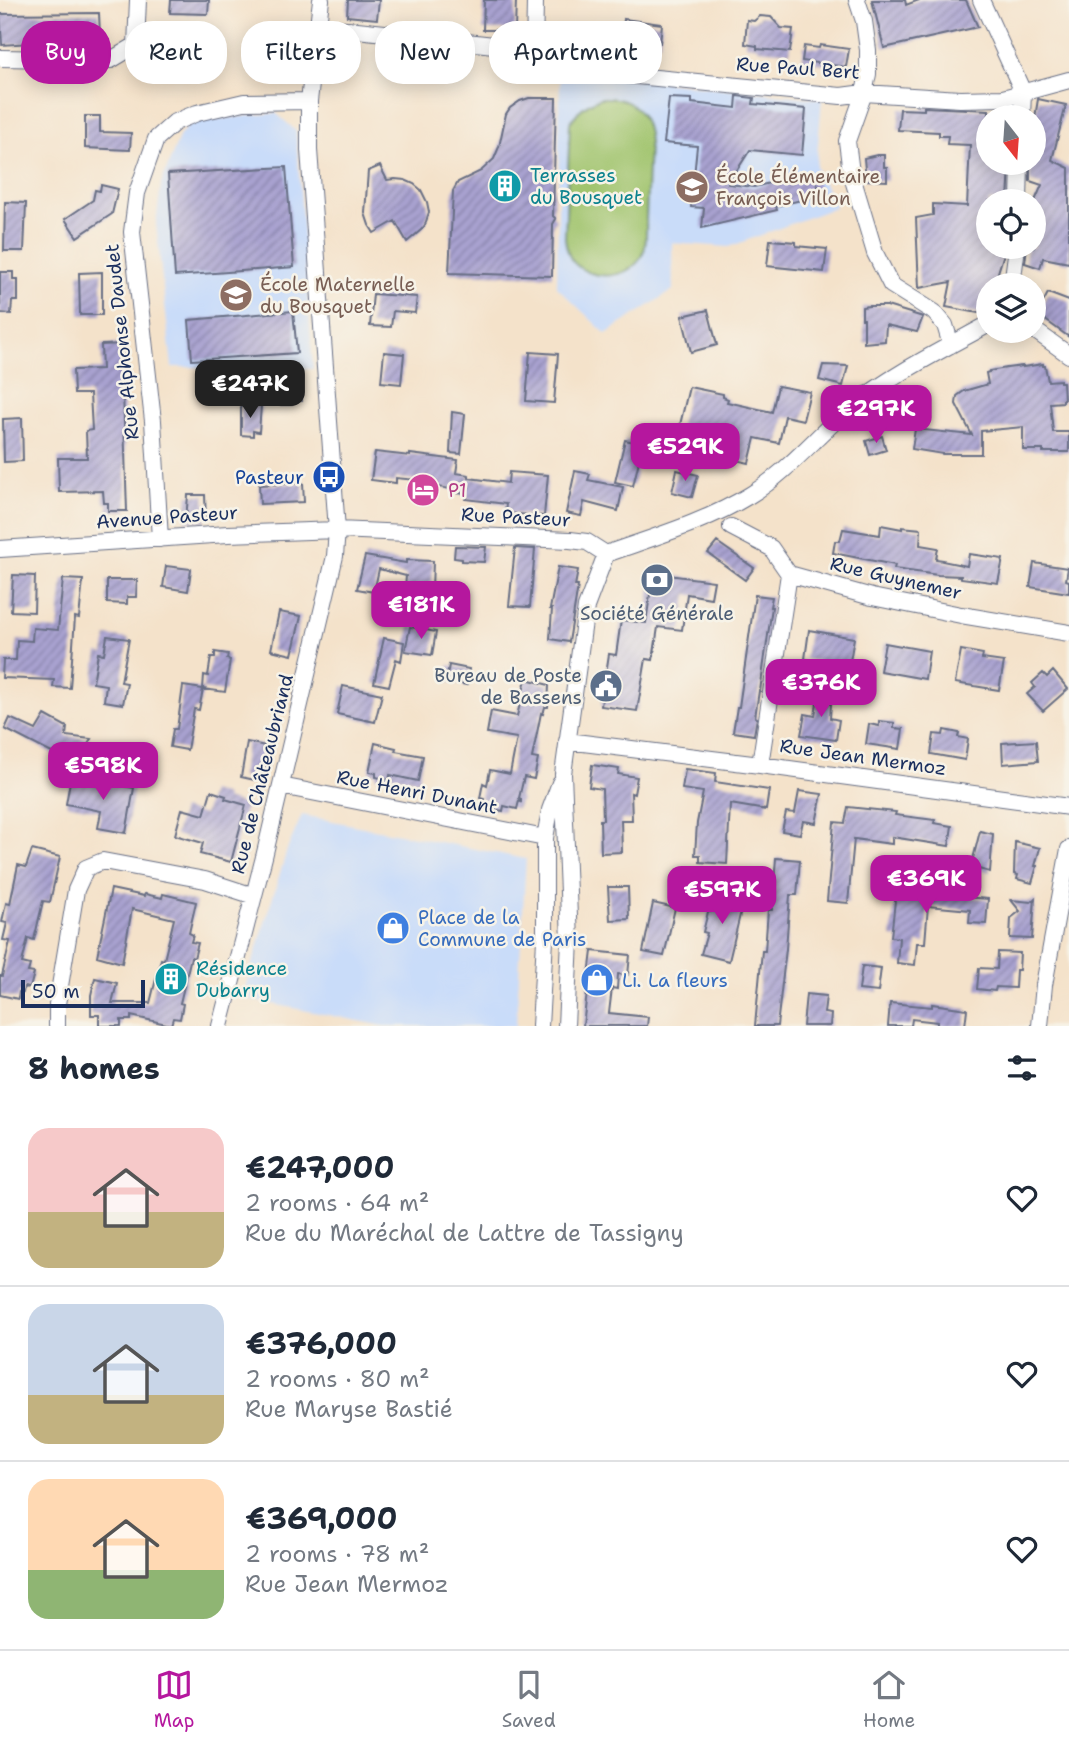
<!DOCTYPE html>
<meta charset="utf-8">
<style>
:root{--surface:#fff;--page:#f2f2f3;--text:#1f2937;--muted:#747a83;--line:#e0e1e3;--accent:#b5179e}
body{margin:0;font-family:"Shantell Sans",sans-serif;background:var(--page);color:var(--text);height:100vh;display:flex;flex-direction:column;font-size:26px;white-space:nowrap}
*{box-sizing:border-box;margin:0}
p{font-size:23px;color:var(--muted)}
.icon{flex:none;width:38px;height:38px;fill:none;stroke:currentColor;stroke-width:2;stroke-linecap:round;stroke-linejoin:round}
.map{position:relative;height:1026px;overflow:hidden}
.details{display:flex;flex-direction:column;background:var(--surface);flex:1}
.details>*{flex:none}
.banner{position:absolute;left:21px;top:21px;width:700px;height:63px;display:flex;gap:14px}
.needle{width:46px;rotate:163deg}
.tools{position:absolute;left:976px;top:105px;display:grid;gap:14px}
.tools a{display:grid;place-items:center;width:70px;height:70px;border-radius:50%;background:var(--surface);box-shadow:0 4px 18px #0003;font-size:35px}
.scale{position:absolute;left:21px;bottom:18px;width:124px;box-sizing:border-box;padding-left:7px;border:4px solid #1b2f5e;border-top:0;font-size:19px;line-height:24px;white-space:nowrap;color:#1b2f5e;-webkit-text-stroke:5px #f7f3e8;paint-order:stroke}
.price{position:absolute;translate:-50% -60px;padding:0 16px;border-radius:14px;background:var(--accent);color:#fff;font-size:23px;line-height:46px;filter:drop-shadow(0 2px 4px #0008)}
.price::after{content:'';position:absolute;left:50%;top:42px;width:21px;height:16px;margin-left:-10px;background:inherit;clip-path:polygon(0 0,100% 0,50% 100%)}
.price.current{background:#222;color:#fff}
ul{padding:0;list-style:none}
li{display:flex;align-items:center;gap:21px;height:175px;padding:0 28px}
li+li{border-top:2px solid var(--line)}
li span{display:grid;place-items:center;flex:none;width:196px;height:140px;border-radius:21px;color:#555}
li>.icon{margin-inline-start:auto}
span .icon{width:84px;height:84px;fill:#fffc;stroke-width:1}
li b{font-size:30px}
h2{display:flex;justify-content:space-between;align-items:center;height:84px;padding:0 28px;font-size:30px}
.tag{padding:0 24px;border-radius:28px;background:var(--surface);box-shadow:0 4px 18px #0003;font-size:24px;line-height:63px}
.tag.current{background:var(--accent);color:#fff}
.dock{display:flex;justify-content:space-around;align-items:center;height:98px;border-top:2px solid var(--line);background:var(--surface);font-size:19px;color:var(--muted)}
.dock a{display:grid;justify-items:center;gap:4px}
.dock .current{color:var(--accent)}
.map>svg:first-child{display:block}
</style>
<div class="map">
<svg width="1069" height="1026" viewBox="0 0 1069 1026">
<defs>
<pattern id="building-hatch" width="6" height="6" patternUnits="userSpaceOnUse" patternTransform="scale(1.75)"><rect width="6" height="6" fill="#a9a2d0"/><path d="M-1 1l2-2M0 6l6-6M5 7l2-2" fill="none" stroke="#8984ac"/></pattern>
</defs>
<rect width="100%" height="100%" fill="#f7f3e8"/>
<filter id="ink" filterUnits="userSpaceOnUse"><feTurbulence type="fractalNoise" baseFrequency=".0143" numOctaves="2"/><feDisplacementMap in="SourceGraphic" scale="14" xChannelSelector="R" yChannelSelector="G"/><feConvolveMatrix kernelMatrix="1 2 1 2 8 2 1 2 1" color-interpolation-filters="sRGB"/></filter>
<filter id="wash" filterUnits="userSpaceOnUse"><feTurbulence type="fractalNoise" baseFrequency=".00686" numOctaves="4" result="noise"/><feDisplacementMap in="SourceGraphic" scale="28" xChannelSelector="R" yChannelSelector="G"/><feGaussianBlur stdDeviation="1.57" result="paint"/><feColorMatrix in="noise" values="0 0 0 0 0 0 0 0 0 0 0 0 0 0 0 0 0 1.4 0 .05"/><feComposite in="paint" operator="in"/></filter>
<g filter="url(#wash)">
<rect width="100%" height="100%" fill="#f4e2ca"/>
<!-- built -->
<path fill="#c9dcf9" d="M560,71l262,28 -6,68 20,40 -107,40 -57,-4 1,47 -67,44 -49,-47z
M276,113l20,18 17,238 -141,-2 -16,-143 5,-40 19,-49 8,-9 12,-5z
M302,815l224,44 -10,167h-132l-142,-28 45,-148z"/>
<!-- grass -->
<path fill="#a1c46e" stroke="#5e7a66" stroke-width="2" d="M600,98c32,-2 46,13 49,44 -1,25 -2,51 -3,76 0,11 1,23 -2,33 -10,30 -56,32 -73,8 -4,-7 -5,-13 -6,-21l5,-115c8,-13 16,-19 30,-25z"/>
<g id="blocks">
<!-- building -->
<path fill="url(#building-hatch)" d="M171,0h38l-1,14 -38,-1z
M348,0h31l-2,19 -30,-3z
M484,0h32l-1,30h-32z
M872,0h33l1,5 13,-5h47l12,27 -94,21z
M99,13l1,22 -40,2v6l-30,1v-1l-28,2 -2,-31z
M760,16l11,1 10,11 12,1 -3,23 -33,-3v-3l-12,-2 2,-24 7,1z
M624,19l38,5 -2,19 -38,-4z
M820,45l29,4 -3,18 -44,-6 2,-15 15,2z
M737,96l17,2 -1,6 53,5 -4,46 -52,-5 -22,34 26,3 58,-15 10,23 -46,11 1,4 -75,18 2,-20 -13,-1 6,-61 -33,-3 5,-45 23,1v4l44,5z
M529,98h27l-3,118 3,3 -3,5 -1,52 -103,-3 4,-82 5,-9 23,-11 13,-12 5,-12 7,-33 4,-6 10,-7z
M1038,99l28,6 -14,55 17,8v95l-26,-5 -3,10 -15,-5 2,-16h7v-44l8,-18 -12,-4v-18h4v-39z
M924,107l65,3v53h21l-2,38h-19v46h17l-12,38h-5v18l-11,10 -32,-6 5,-25 -32,6 -3,-70 17,-3v-11l34,2 3,-61 -23,-1 1,-8h-9v-4l-41,-2 2,-21 24,1z
M85,116h15v16l31,1 -1,17 -45,-2z
M877,155h7v12h3v14l-21,-1 -2,-22z
M380,166l7,14 8,-1 10,1 9,4 7,6 6,12 2,10 -4,13 -4,5 -14,12 -12,-21 -21,12 -5,-8 -4,-12 3,-42z
M286,167l8,100 -119,9 -7,-102z
M101,185l17,4 -6,25 -35,23 -12,-18 28,-19 2,-10 5,1z
M5,202l21,1 -2,48h-20z
M770,240l26,2v4l31,3 -3,23 -57,-6z
M0,272h13v7h5v22h-6l-1,13 -11,-1z
M102,272v43h-22l-1,-42z
M1048,293l21,8v36l-32,-23z
M373,294l44,3 -2,16 -22,-2 -2,16 -21,-1z
M869,306h18l36,11 -6,15 -31,-7 -1,16 -21,2v-24h-2v-12z
M708,310l9,35 -26,7 -9,-36z
M293,311l4,42 -105,7 -3,-40z
M125,344l2,48h-4l4,119h-19v-8h-4l-1,-12 -44,1 -1,-34h29l-1,-27 6,-1 -2,-36h-16l-1,-24 29,-1 -1,-24z
M384,352l20,2 -3,30 -20,-2z
M530,352l28,2 -4,49 -28,-2z
M1043,364v2h2l3,15 12,-1v2h3l1,17h-1v3l-13,1 3,29h16v20h-26v-2h-20v-23l-42,4v23h-38l-31,-5 3,-20 57,6 -16,-31 1,-8 7,-5 24,-7 -2,-11 3,-1v-1l18,-3 16,-2v1z
M823,365l25,1 -5,20 -24,-6z
M261,386l41,1v14h-10v4h-31z
M778,386l32,6 -7,28 -18,-4 -6,27 -24,-5 -6,25 -17,-4 4,-17 -57,-13 10,-42 34,7v3l5,2 -1,3 45,10z
M241,405l20,1 -2,26 -6,-1v5l-12,-1z
M452,412l13,2 -4,40 -11,-1z
M22,418l1,43 -19,1 -1,-43z
M882,436l4,14 -16,5 -4,-14z
M625,440l18,4 -10,42 -18,-4z
M375,452l35,4v-2l48,6 -2,13 13,2v3l39,5 1,-11 39,3 -4,41 -39,-3 1,-9 -40,-5 1,-5 -10,-1v-3l-31,-5 1,-4 -31,-3v5l-25,-3z
M677,470l21,5 -6,22 -20,-5z
M575,471l15,3 -2,6 35,7 -5,24 -34,-9 -3,14 -15,-3z
M303,483l1,19 -44,2 -1,-19z
M188,495h17l1,26h-20z
M881,525l21,4v-2l19,2 -1,16 18,3 -2,11 7,1 -1,1 25,5 2,-12 34,5 -5,24 -37,-5v-2l-23,-1 -44,-6 1,-4 -62,-12 2,-12h5l3,-12 37,6z
M717,542l37,26 -9,12 -37,-27z
M455,546l31,1 -2,15 -22,-1v-2l-8,-1z
M515,548l20,1 -5,58 -21,-1z
M365,556l41,7v-3l27,1 -1,29 -27,-2 1,-12 -27,-7 -5,23 -17,-3z
M1034,563l34,5 -2,12 3,1v12l-39,-6z
M166,566l25,3 -3,22 -25,-4z
M558,567l20,3 -3,16h3l-9,56 -19,-3 2,-30h-2z
M653,573l61,8 -3,17 -24,-4 -5,36 -24,-3 -5,33 -7,-1 -9,52 -36,-5 8,-52 7,1 5,-35 25,3z
M13,575l22,1 -1,36 -23,-1z
M63,579l20,1 -4,38 -4,-1 -5,71 -17,-1 1,-7 -52,-2 1,-18h13l1,-20 15,1 1,-13 25,2z
M107,580h30l-1,17h-9v7l-20,-1z
M755,595l17,2 -2,10h2l-12,84h-1l-4,26 2,1 -3,17 -21,-3 4,-25h2z
M279,612l22,4 -9,39 -21,-5z
M410,627l26,5 -4,23 -27,-4z
M809,630l45,8 -5,29 -44,-8z
M107,636l22,3 -8,43 6,1 -4,21 -19,-3 2,-16 -13,-2 5,-30 6,1z
M384,638l20,4 -3,19 -5,-2 -7,27 -15,-3z
M885,643l44,8 -4,28 -45,-8z
M961,650l22,4 -1,5 22,3 -5,28 -44,-7z
M215,652l13,2 -1,5 3,1 -5,32 -22,-3 1,-14 4,1 3,-19h4z
M449,665l20,4 -2,16 -21,-4z
M1053,671l15,18 -25,22 -16,-17 8,-7 -3,-4 11,-10 4,4z
M526,679l23,6 -1,22h-3l-2,7 -2,-1 -9,45 6,1 -4,20 -10,-2 -5,21 2,1v3l-2,-1 -2,8 -13,-3 -1,5 -20,-4 1,-8 -4,-1 3,-15 4,2 3,-15 20,4 7,-36 -30,-5 4,-22 26,5z
M183,686l20,3 -4,21 -5,-1 -7,41 -17,-3 3,-18h4z
M343,686l39,8 -7,28 -38,-8z
M819,689l13,2 -2,27 9,2 -3,20 -35,-5 4,-21 10,2z
M45,715l22,12 -1,9 25,3 -14,27 -72,-37 5,-11 26,12z
M879,721l15,2v5l9,1 -3,20 -34,-5 3,-20 10,2z
M944,730l15,3 -1,4 10,2 -3,21 -34,-6 3,-20 9,1z
M1036,741l2,20 -35,3 -1,-21z
M247,742l23,5 -4,24 -8,-2 -3,11 -14,-3z
M375,743l21,5 -1,3 28,5 -5,25 -28,-6 -1,5 -13,-3v-4l-7,-1z
M592,765l27,4 -1,5 19,3 -3,17 -3,-1 1,27h-11l1,32 -21,1 -1,-33h3l-1,-31 -13,-2z
M685,769l31,4 -1,9 54,8 -3,20 -36,-6 -3,60 -27,-2v-7h-5l2,-32 6,-31 -21,-3z
M71,776l63,12 -8,45 -28,-5 3,-17 -35,-7z
M211,791l15,5 -1,3 21,6 -15,57 -31,-8 3,-11 -28,-8 7,-26 22,6z
M799,791l23,3 -6,29 -13,-2 -3,13 -18,-3 4,-19 9,1z
M848,807l48,5 -1,3 40,5 -1,3 18,3 -3,20 -57,-9v7l-38,-5 -6,64 -21,-2 7,-79 11,1z
M980,831l13,3 -3,38 -19,-5z
M1015,842l25,6 -5,18h2l-5,17 -15,-4 1,-4 -4,-1z
M32,850l28,7 -10,45 -7,-1 -9,39 -6,-2 -6,25 8,2 -2,7 6,1 -4,15 -6,-1 -1,6 -4,-1 -1,7 -18,-4v-19h2l8,-35 -7,-1 4,-17 -5,-1 4,-19 4,1 8,-39 8,2z
M776,858l24,2 -3,35h-7l-4,54 -9,77h-22l7,-75h3l3,-41h4z
M897,883l57,5 -1,8 35,3 -2,25 -17,-1 1,-13 -42,-4 -3,37h-8l-2,22 -18,-2 2,-25 -8,-1z
M608,887h20l1,32 -19,1z
M111,889l33,7 1,-2 17,4 1,-4 33,8 -7,31 4,2 -2,7 7,1 -4,15 -3,-1 -11,46 3,1 -3,15 -7,-1 -2,7 -40,-9v4h-10v6h-22v-11h-8v-20l4,-17 22,5 -5,20h38l11,-44 3,1 10,-41 -42,-10 -10,54 -25,-7z
M716,891l28,7 -15,63 -28,-7 6,-21 -4,-1 5,-20h2z
M1035,898l-3,41 -22,-1 1,-20 9,-7 -9,-11 20,2z
M653,903l22,5 -11,48 -21,-4z
M592,951l38,4 -2,20 -10,-1 -1,15 -5,-1 -3,25 39,4 -1,9h-64z
M998,952l22,1 -1,17h-3l-1,18 -19,-1 -1,4 -18,-2 2,-21 18,1z
M862,966l19,2 -3,24 -19,-2z
M806,994l20,2 -2,17 7,1 -1,12h-27z
M890,1003l42,4v-3l35,5 -2,17h-28v-4l-25,-3 -1,7h-23z"/>
</g>
</g>
<g filter="url(#ink)">
<use href="#blocks" fill-opacity="0" stroke="#676e84" stroke-width="2"/>
<g fill="none" stroke-linecap="round" stroke-linejoin="round">
<defs>
<path id="street" d="M857,0l7,21 4,29v24l-4,19 -17,48 4,32 24,80 16,32 43,27 11,13 6,20
M981,0l42,92 -1,25
M318,28l30,1 155,17 51,22 287,28 23,-3 96,6 43,-1 66,-18
M0,58l111,2 25,-15 2,-45
M534,58l1,-58
M1019,201l1,-38
M1012,285l5,-38
M1034,330l35,25
M731,527l40,21 18,26 83,23 89,18 108,18
M160,539l-7,-118 -21,-189 5,-39 19,-54 19,-17 22,-9 47,-11 65,-1
M0,549l228,-15 109,-4 233,10 17,2 19,12
M606,554c48,-17 100,-32 144,-59 38,-23 67,-60 101,-88 42,-33 91,-57 138,-83
M567,741l193,24 309,42
M760,765l29,-191
M281,786l264,52
M57,1026v-22l19,-114 10,-22 17,-7 102,19 49,16
M220,1026l44,-169 71,-301 2,-26 -28,-380v-49l12,-101
M540,1026l5,-86v-102l5,-28 10,-27
M566,1026l4,-86 -7,-166 23,-167 20,-53
M1040,1026l4,-41 25,-136"/>
</defs>
<!-- street casing -->
<use href="#street" stroke="#676e84" stroke-width="18"/>
<!-- street -->
<use href="#street" stroke="#fff" stroke-width="16"/>
</g>
</g>
<!-- icons -->
<defs>
<symbol id="building-disc" viewBox="-11 -11 22 22"><circle r="9.5" fill="#0f9aa8" stroke="#f7f3e8"/><path d="M-4-6H4V6H1V3H-1V6H-4ZM-2.5-4.3h1.7v1.8h-1.7ZM.8-4.3h1.7v1.8H.8ZM-2.5-1h1.7V.8h-1.7ZM.8-1h1.7V.8H.8Z" fill="#fff"/></symbol>
<symbol id="school-disc" viewBox="-11 -11 22 22"><circle r="9.5" fill="#8d6e63" stroke="#f7f3e8"/><path d="M0-5L7-2L0 1L-7-2ZM-4 1L0 2.5L4 1V4Q0 6-4 4Z" fill="#fff"/></symbol>
<symbol id="bus-disc" viewBox="-11 -11 22 22"><circle r="9.5" fill="#1a4fb4" stroke="#f7f3e8"/><path d="M-5-6H5V4H4V6H2V4H-2V6H-4V4H-5ZM-3.5-4V0h7V-4ZM-3.5 1.2v1.5H-2V1.2ZM2 1.2v1.5H3.5V1.2Z" fill="#fff"/></symbol>
<symbol id="hotel-disc" viewBox="-11 -11 22 22"><circle r="9.5" fill="#d1479c" stroke="#f7f3e8"/><path d="M-6-4.5h1.5V1H6V5H4.5V3h-9V5H-6ZM-4 0a1.8 1.8 0 1 1 3.6 0ZM.5 0V-2.5h3Q6-2.5 6 0Z" fill="#fff"/></symbol>
<symbol id="bank-disc" viewBox="-11 -11 22 22"><circle r="9.5" fill="#5c6f8a" stroke="#f7f3e8"/><path d="M-6-4H6V4H-6ZM0-2.3a2.3 2.3 0 1 0 0 4.6a2.3 2.3 0 1 0 0-4.6Z" fill="#fff"/></symbol>
<symbol id="civic-disc" viewBox="-11 -11 22 22"><circle r="9.5" fill="#5c6f8a" stroke="#f7f3e8"/><path d="M-.6-6.5H3V-4.5H.6V-3L4-1V1h2V6H-6V1h2V-1L-.6-3ZM-1.2 2.5V6h2.4V2.5Z" fill="#fff"/></symbol>
<symbol id="shop-disc" viewBox="-11 -11 22 22"><circle r="9.5" fill="#3f7fe0" stroke="#f7f3e8"/><path d="M-5-2.5h2.3a2.7 3.5 0 0 1 5.4 0H5L5.5 6h-11ZM-1.5-2.5h3a1.5 2.3 0 0 0-3 0Z" fill="#fff"/></symbol>
</defs>
<g fill-rule="evenodd">
<use href="#building-disc" x="486" y="167" width="38" height="38"/>
<use href="#school-disc" x="673" y="168" width="38" height="38"/>
<use href="#school-disc" x="217" y="276" width="38" height="38"/>
<use href="#bus-disc" x="310" y="458" width="38" height="38"/>
<use href="#hotel-disc" x="404" y="471" width="38" height="38"/>
<use href="#bank-disc" x="638" y="561" width="38" height="38"/>
<use href="#civic-disc" x="587" y="667" width="38" height="38"/>
<use href="#shop-disc" x="374" y="909" width="38" height="38"/>
<use href="#building-disc" x="152" y="960" width="38" height="38"/>
<use href="#shop-disc" x="578" y="961" width="38" height="38"/>
</g>
<g text-anchor="middle" dominant-baseline="central" stroke-width="5" stroke-linejoin="round" paint-order="stroke">
<!-- street labels -->
<g font-size="19" fill="#1b2f5e" stroke="#f7f3e8">
<text transform="translate(798 68) rotate(4)">Rue Paul Bert</text>
<text transform="translate(122 342) rotate(-96)">Rue Alphonse Daudet</text>
<text transform="translate(167 517) rotate(-4)">Avenue Pasteur</text>
<text transform="translate(516 517) rotate(3)">Rue Pasteur</text>
<text transform="translate(896 578) rotate(13)">Rue Guynemer</text>
<text transform="translate(863 757) rotate(8)">Rue Jean Mermoz</text>
<text transform="translate(262 774) rotate(-76)">Rue de Châteaubriand</text>
<text transform="translate(417 792) rotate(11)">Rue Henri Dunant</text>
</g>
<!-- culture labels -->
<g font-size="19" fill="#0d838f" stroke="#f7f3e8" text-anchor="start">
<text x="530" y="175">Terrasses<tspan x="530" dy="22">du Bousquet</tspan></text>
<text x="196" y="968">Résidence<tspan x="196" dy="22">Dubarry</tspan></text>
</g>
<!-- education labels -->
<g font-size="19" fill="#785e54" stroke="#f7f3e8" text-anchor="start">
<text x="716" y="176">École Élémentaire<tspan x="716" dy="22">François Villon</tspan></text>
<text x="260" y="284">École Maternelle<tspan x="260" dy="22">du Bousquet</tspan></text>
</g>
<!-- transit labels -->
<g font-size="19" fill="#164399" stroke="#f7f3e8" text-anchor="end">
<text x="304" y="477">Pasteur</text>
</g>
<!-- hotel labels -->
<g font-size="19" fill="#b23c85" stroke="#f7f3e8" text-anchor="start">
<text x="448" y="490">P1</text>
</g>
<!-- service labels -->
<g font-size="19" fill="#4e5e75" stroke="#f7f3e8">
<text x="657" y="613">Société Générale</text>
<text x="582" y="675" text-anchor="end">Bureau de Poste<tspan x="582" dy="22">de Bassens</tspan></text>
</g>
<!-- shop labels -->
<g font-size="19" fill="#366cbe" stroke="#f7f3e8" text-anchor="start">
<text x="418" y="917">Place de la<tspan x="418" dy="22">Commune de Paris</tspan></text>
<text x="622" y="980">Li. La fleurs</text>
</g>
</g>
</svg>
<div class="tools">
<a><svg class="needle" viewBox="-14 -14 28 28"><path d="M0-13l5 13h-10z" fill="#e53935"/><path d="M0 13l5-13h-10z" fill="#747a83"/></svg></a>
<a><svg class="icon" aria-label="locate" viewBox="0 0 24 24"><circle cx="12" cy="12" r="6"/><path d="M12 2v4M12 18v4M2 12h4M18 12h4"/></svg></a>
<a><svg class="icon" aria-label="layers" viewBox="0 0 24 24"><path d="M12 4l9 5-9 5-9-5zM3 14l9 5 9-5"/></svg></a>
</div>
<div class="scale">50 m</div>
<b class="price current" style="left:250px;top:420px">€247K</b>
<b class="price" style="left:876px;top:445px">€297K</b>
<b class="price" style="left:685px;top:483px">€529K</b>
<b class="price" style="left:421px;top:641px">€181K</b>
<b class="price" style="left:821px;top:719px">€376K</b>
<b class="price" style="left:103px;top:802px">€598K</b>
<b class="price" style="left:926px;top:915px">€369K</b>
<b class="price" style="left:722px;top:926px">€597K</b>
<div class="banner">
<a class="tag current">Buy</a>
<a class="tag">Rent</a>
<a class="tag">Filters</a>
<a class="tag">New</a>
<a class="tag">Apartment</a>
</div>
</div>
<section class="details">
<h2>8 homes<svg class="icon" aria-label="filters" viewBox="0 0 24 24"><path d="M4 7h16M4 17h16"/><circle cx="9" cy="7" r="2"/><circle cx="15" cy="17" r="2"/></svg></h2>
<ul>
<li><span style="background:linear-gradient(#f6c9c9 60%,#c2b280 0)"><svg class="icon" aria-label="home" viewBox="0 0 24 24"><path d="M3 11l9-7 9 7M6 9v11h12V9"/></svg></span><div><b>€247,000</b><p>2 rooms · 64 m²</p><p>Rue du Maréchal de Lattre de Tassigny</p></div><svg class="icon" aria-label="heart" viewBox="0 0 24 24"><path d="M12 20l-8-8c-3-5 5-10 8-4 3-6 11-1 8 4z"/></svg></li>
<li><span style="background:linear-gradient(#c9d6e8 65%,#c2b280 0)"><svg class="icon" aria-label="home" viewBox="0 0 24 24"><path d="M3 11l9-7 9 7M6 9v11h12V9"/></svg></span><div><b>€376,000</b><p>2 rooms · 80 m²</p><p>Rue Maryse Bastié</p></div><svg class="icon" aria-label="heart" viewBox="0 0 24 24"><path d="M12 20l-8-8c-3-5 5-10 8-4 3-6 11-1 8 4z"/></svg></li>
<li><span style="background:linear-gradient(#ffd9b3 65%,#8fb573 0)"><svg class="icon" aria-label="home" viewBox="0 0 24 24"><path d="M3 11l9-7 9 7M6 9v11h12V9"/></svg></span><div><b>€369,000</b><p>2 rooms · 78 m²</p><p>Rue Jean Mermoz</p></div><svg class="icon" aria-label="heart" viewBox="0 0 24 24"><path d="M12 20l-8-8c-3-5 5-10 8-4 3-6 11-1 8 4z"/></svg></li>
</ul>
</section>
<nav class="dock">
<a class="current"><svg class="icon" aria-label="map" viewBox="0 0 24 24"><path d="M3 6l6-2 6 2 6-2v14l-6 2-6-2-6 2zM9 4v14M15 6v14"/></svg>Map</a>
<a><svg class="icon" aria-label="saved" viewBox="0 0 24 24"><path d="M7 4h10v16l-5-4-5 4z"/></svg>Saved</a>
<a><svg class="icon" aria-label="home" viewBox="0 0 24 24"><path d="M3 11l9-7 9 7M6 9v11h12V9"/></svg>Home</a>
</nav>
